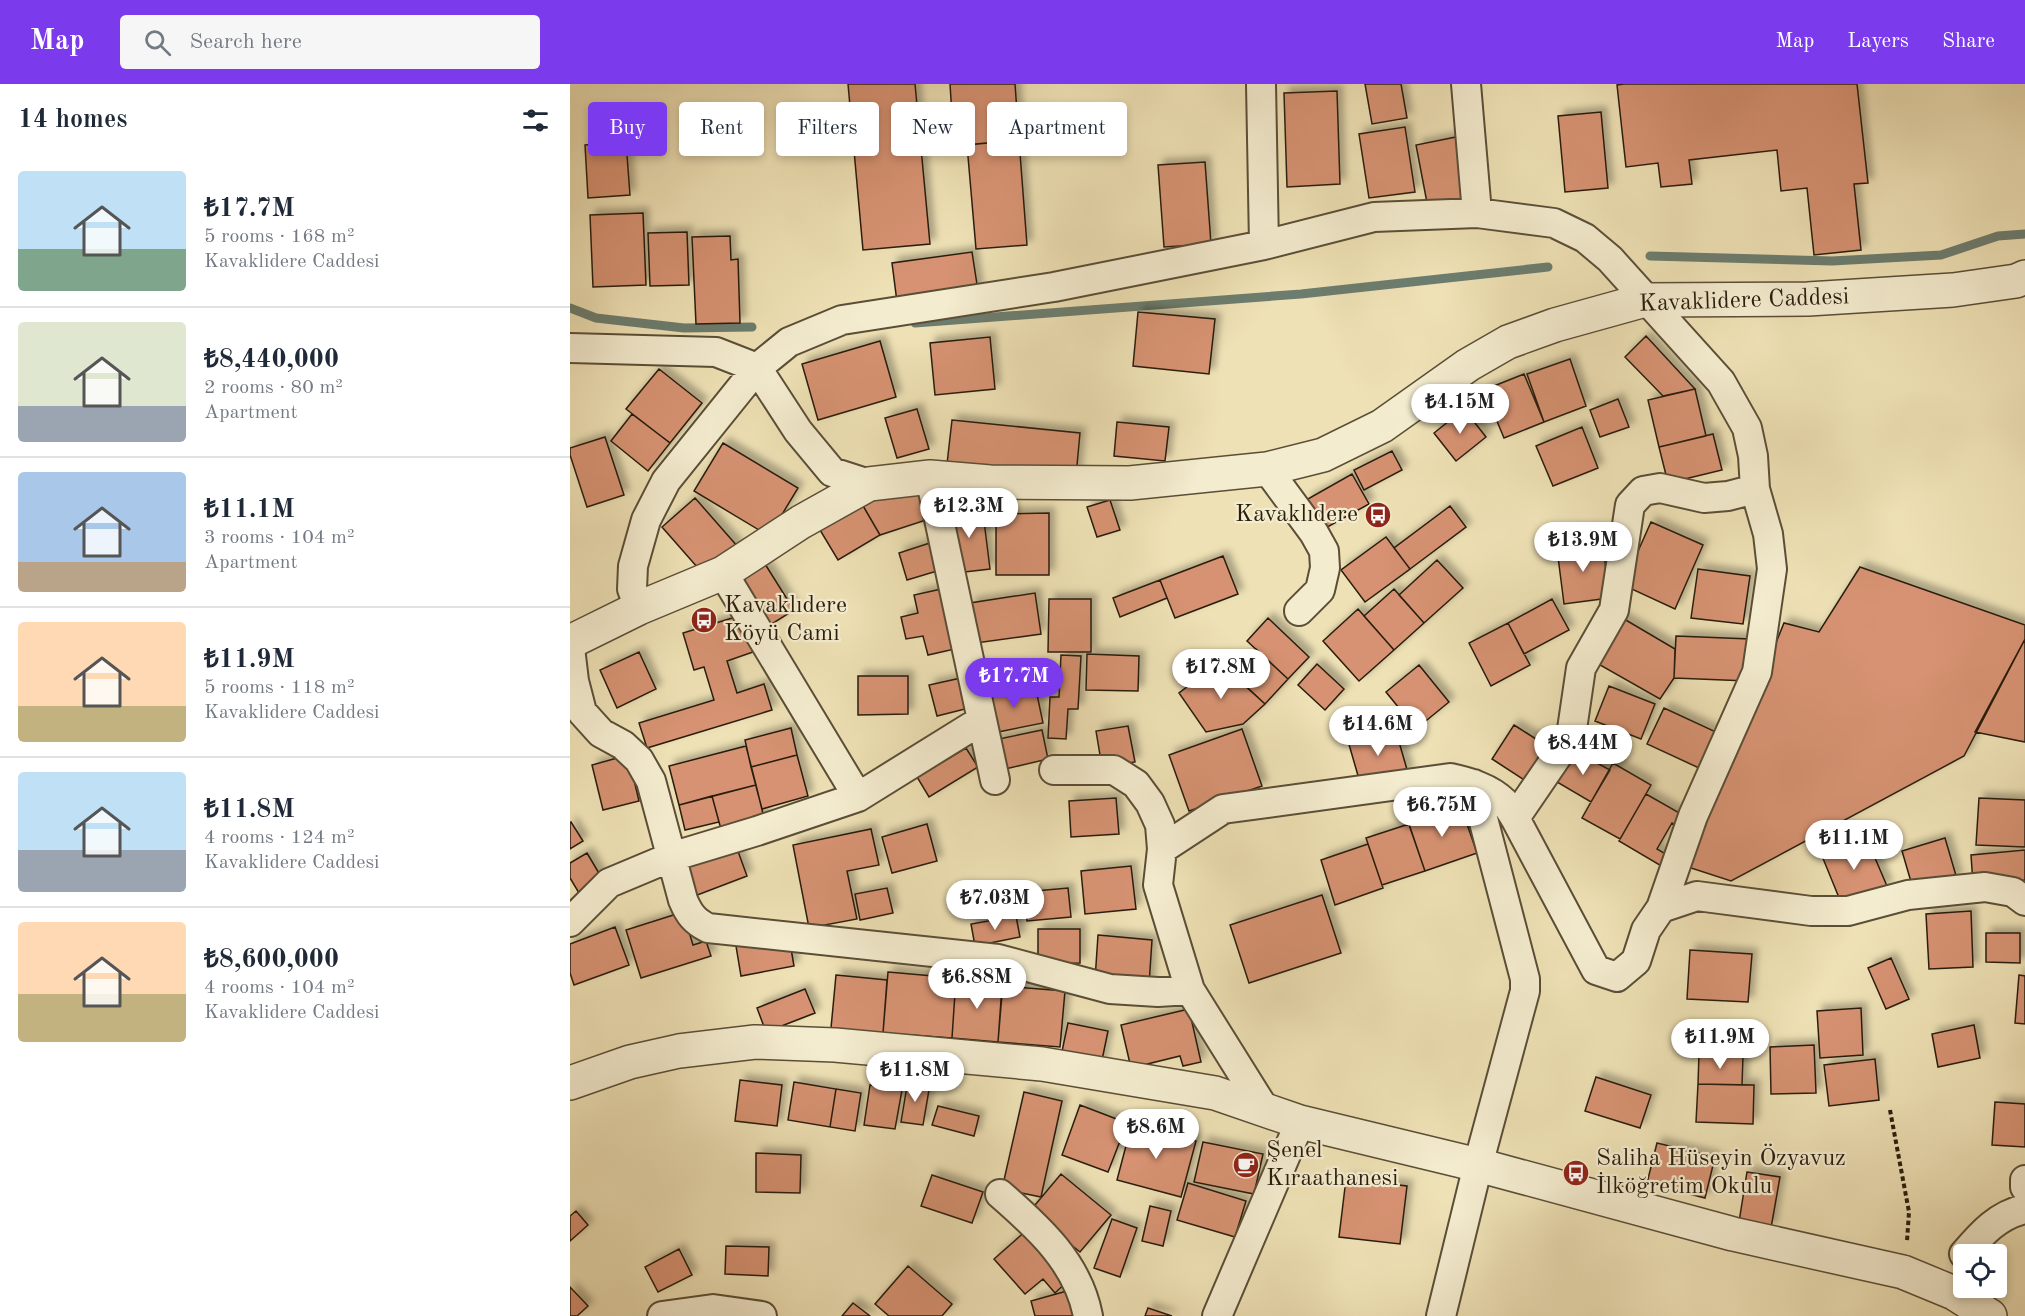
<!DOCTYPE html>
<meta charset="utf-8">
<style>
:root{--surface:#fff;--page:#f6f6f7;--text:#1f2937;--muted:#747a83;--line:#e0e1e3;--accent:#7c3aed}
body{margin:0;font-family:"Old Standard TT",serif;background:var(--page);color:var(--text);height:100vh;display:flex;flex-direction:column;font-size:22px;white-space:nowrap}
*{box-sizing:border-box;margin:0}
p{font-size:20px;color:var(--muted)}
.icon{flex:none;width:33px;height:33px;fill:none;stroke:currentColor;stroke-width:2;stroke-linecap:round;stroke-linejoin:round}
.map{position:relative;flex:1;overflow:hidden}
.panel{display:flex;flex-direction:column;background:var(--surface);width:570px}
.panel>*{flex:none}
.banner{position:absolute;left:18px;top:18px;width:570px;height:54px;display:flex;gap:12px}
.buttons{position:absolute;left:1383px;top:1160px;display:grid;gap:12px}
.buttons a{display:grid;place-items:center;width:54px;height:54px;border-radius:6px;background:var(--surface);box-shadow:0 3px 9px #0003;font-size:30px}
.price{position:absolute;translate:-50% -51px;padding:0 14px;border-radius:21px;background:#fff;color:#222;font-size:20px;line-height:39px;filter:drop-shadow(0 2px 3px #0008)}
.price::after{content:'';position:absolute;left:50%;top:36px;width:18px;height:14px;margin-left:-9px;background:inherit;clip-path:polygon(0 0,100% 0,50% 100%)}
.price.active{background:var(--accent);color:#fff}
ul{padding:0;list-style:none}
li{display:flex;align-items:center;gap:18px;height:150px;padding:0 18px}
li+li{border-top:2px solid var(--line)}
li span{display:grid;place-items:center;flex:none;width:168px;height:120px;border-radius:6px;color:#555}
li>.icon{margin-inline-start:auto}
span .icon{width:72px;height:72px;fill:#fffc;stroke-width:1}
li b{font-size:26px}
h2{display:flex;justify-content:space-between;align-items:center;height:72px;padding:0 18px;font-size:26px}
.pill{padding:0 21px;border-radius:6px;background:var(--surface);box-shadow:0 3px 9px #0003;font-size:21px;line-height:54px}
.pill.active{background:var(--accent);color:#fff}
header{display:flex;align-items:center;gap:36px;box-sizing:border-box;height:84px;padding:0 30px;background:var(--accent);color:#fff}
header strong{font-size:28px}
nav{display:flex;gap:33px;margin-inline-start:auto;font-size:21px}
.search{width:420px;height:54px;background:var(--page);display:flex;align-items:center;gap:15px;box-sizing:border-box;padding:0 21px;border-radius:6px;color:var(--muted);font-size:22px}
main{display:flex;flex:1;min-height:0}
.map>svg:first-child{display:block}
</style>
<header>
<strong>Map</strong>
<div class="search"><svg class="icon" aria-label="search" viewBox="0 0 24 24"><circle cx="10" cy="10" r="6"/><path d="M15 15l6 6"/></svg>Search here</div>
<nav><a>Map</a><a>Layers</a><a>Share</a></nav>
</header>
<main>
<section class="panel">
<h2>14 homes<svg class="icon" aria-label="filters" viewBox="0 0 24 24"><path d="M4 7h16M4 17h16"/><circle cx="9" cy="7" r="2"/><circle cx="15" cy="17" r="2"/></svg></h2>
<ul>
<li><span style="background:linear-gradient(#bfe0f5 65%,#7fa58c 0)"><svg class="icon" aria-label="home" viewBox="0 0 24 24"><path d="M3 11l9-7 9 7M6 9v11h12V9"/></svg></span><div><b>₺17.7M</b><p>5 rooms · 168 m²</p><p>Kavaklidere Caddesi</p></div></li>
<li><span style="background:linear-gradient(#dfe7d0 70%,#9aa5b1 0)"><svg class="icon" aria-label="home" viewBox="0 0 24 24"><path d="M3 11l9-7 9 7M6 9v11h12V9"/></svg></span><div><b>₺8,440,000</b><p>2 rooms · 80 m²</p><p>Apartment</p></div></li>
<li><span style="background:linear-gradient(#a9c7e8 75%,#b9a48a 0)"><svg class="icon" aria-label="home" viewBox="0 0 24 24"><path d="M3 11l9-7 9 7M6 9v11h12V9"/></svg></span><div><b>₺11.1M</b><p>3 rooms · 104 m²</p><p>Apartment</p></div></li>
<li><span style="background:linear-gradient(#ffd9b3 70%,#c2b280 0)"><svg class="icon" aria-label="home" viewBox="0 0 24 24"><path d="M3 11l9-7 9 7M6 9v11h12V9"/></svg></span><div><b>₺11.9M</b><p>5 rooms · 118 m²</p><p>Kavaklidere Caddesi</p></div></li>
<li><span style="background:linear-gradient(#bfe0f5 65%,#9aa5b1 0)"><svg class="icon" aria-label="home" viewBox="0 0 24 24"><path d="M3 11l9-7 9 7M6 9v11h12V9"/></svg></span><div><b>₺11.8M</b><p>4 rooms · 124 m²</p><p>Kavaklidere Caddesi</p></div></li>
<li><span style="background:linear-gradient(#ffd9b3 60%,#c2b280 0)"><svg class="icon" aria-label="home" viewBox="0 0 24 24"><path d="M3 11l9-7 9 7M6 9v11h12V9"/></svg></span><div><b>₺8,600,000</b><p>4 rooms · 104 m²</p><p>Kavaklidere Caddesi</p></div></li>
</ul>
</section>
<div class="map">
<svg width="1455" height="1232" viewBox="0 0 1455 1232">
<defs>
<filter id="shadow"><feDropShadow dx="5.5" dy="-5.5" stdDeviation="3" flood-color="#0004"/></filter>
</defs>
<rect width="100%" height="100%" fill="#eee1b5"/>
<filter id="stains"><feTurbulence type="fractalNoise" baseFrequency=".00333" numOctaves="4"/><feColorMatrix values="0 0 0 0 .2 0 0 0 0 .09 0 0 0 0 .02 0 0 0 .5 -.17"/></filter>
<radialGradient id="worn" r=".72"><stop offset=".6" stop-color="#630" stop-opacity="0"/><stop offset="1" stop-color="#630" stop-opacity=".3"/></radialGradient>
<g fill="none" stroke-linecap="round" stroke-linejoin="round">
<!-- stream -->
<path stroke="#6c7d6f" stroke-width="9" d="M1080,172l182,5 109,-6 57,-19 27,-2
M0,224l26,10 88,10 68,-1
M345,239l386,-29 247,-27"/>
</g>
<!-- building -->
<path fill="#d69272" stroke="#291d0d" stroke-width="1.5" filter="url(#shadow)" d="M278,0h67l15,160 -67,6z
M380,0h65l4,56 -65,6z
M795,0h36l6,34 -35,6z
M1054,0h233l11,99 -14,1 7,66 -47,5 -7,-67 -26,3 -4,-41 -88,10 3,24 -31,3 -3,-24 -32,4 -9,-82z
M767,7l3,93 -53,3 -3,-94z
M1031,28l7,76 -43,4 -7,-76z
M835,43l10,65 -46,6 -10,-64z
M891,52l14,63 -47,9 -12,-63z
M449,56l8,105 -51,4 -9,-104z
M56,58l4,53 -42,3 -3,-53z
M635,78l6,82 -47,3 -6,-82z
M73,129l3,72 -53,2 -3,-72z
M117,148l2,53 -39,1 -2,-53z
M160,152l1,24 7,-1 2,64 -44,1 -4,-87z
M402,168l6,39 -81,11 -5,-39z
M568,228l77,7 -6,55 -76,-8z
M1076,252l49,53 -32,7 -38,-39z
M420,253l5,52 -60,6 -5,-52z
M310,257l16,56 -78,23 -16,-56z
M1000,275l16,47 -42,16 -17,-48z
M89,285l43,34 -32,40 -44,-34z
M954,290l20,48 -40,16 -20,-48z
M1125,305l11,47 -47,11 -11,-47z
M1048,315l11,28 -29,10 -10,-27z
M347,325l12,40 -32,9 -12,-40z
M894,325l22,28 -30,24 -22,-28z
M62,330l38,29 -22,28 -37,-30z
M382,336l128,13 -4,43 -129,-12z
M547,338l52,5 -4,34 -51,-5z
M1012,343l16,41 -45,18 -17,-40z
M1143,350l9,36 -54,13 -9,-36z
M35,353l19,58 -37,12 -17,-52v-7z
M153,359l75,45 -29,48 -75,-45z
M822,367l10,19 -38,20 -10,-20z
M782,390l17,30 -47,26 -16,-30z
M348,399l11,36 -49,16 -18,-31z
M125,414l43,49 -33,29 -43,-49z
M540,416l10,30 -23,7 -10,-30z
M292,420l18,31 -42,25 -18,-30z
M412,421l8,64 -34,4 -7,-64z
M880,422l16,21 -56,42 -16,-21z
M479,429v62h-53v-61z
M1081,438l52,23 -28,64 -52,-24z
M816,453l24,32 -45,33 -24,-32z
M369,456l8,28 -40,12 -8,-27z
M1033,459l6,55 -45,6 -7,-55z
M653,472l15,38 -63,24 -15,-38z
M867,476l26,28 -39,35 -25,-28z
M195,480l29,46 -27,17 -30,-46z
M1290,483l165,58v14l-61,117 -233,125 -46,-15 99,-243 35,9z
M1128,485l52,7 -7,48 -52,-6z
M590,496l7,18 -47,19 -7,-19z
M376,504l13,60 -31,7 -5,-19 -17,3 -5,-22 17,-4 -4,-18z
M824,505l30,34 -30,27 -30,-34z
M465,509l6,41 -65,9 -6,-40z
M479,515h42v53h-43z
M982,515l17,31 -45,24 -16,-31z
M788,525l36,41 -35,31 -36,-40z
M172,531l11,37 -26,9 10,32 27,-9 8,26 -125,38 -8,-25 75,-23 -10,-33 -10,3 -11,-37z
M1049,532l56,33 -1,29 -14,21 -67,-38z
M698,534l41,39 -21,22 -41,-38z
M938,539l22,42 -39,21 -22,-43z
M1106,552l74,3 -2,42 -74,-3z
M1455,555v103l-50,-10z
M686,565l32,30 -23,25 -33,-30z
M69,568l17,37 -39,19 -17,-38z
M517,570l52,2 -1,35 -52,-1z
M491,571l20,1 -3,53h-10l-2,30 -18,-1 2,-41h9z
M650,578l45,42 -22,20 -37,8 -27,-39z
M747,580l27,25 -19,21 -27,-25z
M849,581l30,37 -33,27 -30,-37z
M288,592h50v38l-50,1z
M391,594l8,30 -32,8 -8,-31z
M465,601l8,38 -50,10 -7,-37z
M1039,602l46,18 -14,35 -46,-18z
M1094,624l52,24 -17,36 -52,-24z
M944,641l41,26 -23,34 -40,-26z
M558,642l7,36 -33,5 -6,-36z
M221,644l6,27 -46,12 -6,-27z
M825,644l13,45 -47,13 -13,-45z
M672,645l20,57 -73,25 -20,-56z
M472,646l6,29 -47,11 -7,-30z
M1018,648l17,10 -11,19 -17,-9z
M176,662l10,39 -77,20 -10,-39z
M396,664l12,19 -49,30 -12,-20z
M1005,667l35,19 -19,32 -34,-20z
M58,671l11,46 -36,9 -11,-45z
M227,671l11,41 -46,13 -11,-42z
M1043,679l38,22 -31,54 -38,-21z
M186,701l9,37 -43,11 -10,-37z
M1076,710l44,25 -6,11 -12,-7 -15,26 12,7 -6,11 -44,-26z
M142,712l7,26 -34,8 -6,-25z
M546,714l3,36 -48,3 -2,-36z
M1409,714l46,2v47l-49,-2z
M890,720l17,49 -52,18 -17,-49z
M1,738l12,19 -13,8v-26z
M357,740l10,37 -45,12 -10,-36z
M839,740l16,47 -43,14 -16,-47z
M301,745l8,36 -32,6 10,48 -48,9 -16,-83z
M1296,753l21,49 -45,19 -20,-49z
M1375,754l12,41 -43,13 -12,-41z
M165,759l12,33 -55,21 -12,-33z
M798,760l15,44 -48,17 -14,-45z
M1455,766v30l-52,4 -2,-29z
M17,769l19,32 -24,13 -12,-20v-15z
M561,782l5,43 -51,5 -4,-43z
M317,804l6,25 -33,7 -5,-26z
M498,804l3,29 -44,4 -3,-29z
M752,811l19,58 -92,30 -19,-58z
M1401,827l2,56 -44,2 -3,-55z
M113,828l10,33 13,-4 5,15 -70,22 -15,-48z
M446,832l4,21 -45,9 -4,-22z
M45,843l14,38 -55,20 -4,-12v-29z
M468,845h42v34l-42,1z
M1416,849h34v30l-34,-1z
M528,851l54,5 -3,45 -54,-5z
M219,853l5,29 -53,10 -5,-30z
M1120,866l62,4 -4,48 -61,-3z
M1321,874l18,41 -23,10 -18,-41z
M318,888l68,6 -4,60 -69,-5z
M266,891l51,5 -4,53 -52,-5z
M1449,891l6,1v48l-10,-1z
M386,894l47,4 -5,60 -46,-4z
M432,902l63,5 -5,56 -62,-5z
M235,905l10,24 -49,19 -9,-24z
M1291,924l2,47 -43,3 -3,-47z
M619,925l12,53 -18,4 -3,-10 -49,12 -10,-43z
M498,939l40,8 -7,34 -40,-9z
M1404,941l6,33 -42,9 -6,-33z
M1244,961l2,48 -45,1 -1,-47z
M1129,970l44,2 -1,29 -44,-1z
M1305,975l4,41 -50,6 -5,-41z
M1026,993l55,18 -11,33 -55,-17z
M170,996l42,5 -5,41 -42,-5z
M338,996l22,4 -7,41 -22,-3z
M224,998l42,7 -6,38 -42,-7z
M1128,1000l56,1 -1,39 -57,-2z
M300,1001l32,5 -7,39 -31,-4z
M266,1005l25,4 -6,38 -25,-4z
M454,1008l38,9 -21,96 -39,-8z
M1425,1018l30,2v43l-33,-2z
M510,1021l47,18 -19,49 -46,-17z
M368,1022l41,10 -5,20 -42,-11z
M562,1039l64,18 -15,56 -64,-17z
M633,1058l60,12 -9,40 -60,-12z
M1087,1059l58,14 -10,41 -58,-15z
M186,1069l45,2 -1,38 -44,-1z
M1177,1088l33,5 -9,51 -32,-6z
M491,1090l50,41 -31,37 -50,-41z
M362,1091l51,17 -11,31 -51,-17z
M776,1095l61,7 -7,58 -61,-7z
M618,1099l58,18 -11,36 -58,-17z
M580,1122l21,5 -8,35 -21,-5z
M6,1127l12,14 -18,16v-25z
M542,1135l25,9 -17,49 -26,-9z
M458,1145l43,49 -16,15 -12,-14 -18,15 -31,-35z
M156,1162l43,1 -1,29 -43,-2z
M109,1165l13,26 -34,17 -13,-25z
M338,1182l44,38 -10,12h-53l-14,-12z
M0,1203l18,19 -11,10h-7z
M497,1207l8,25h-40l-4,-15z
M283,1219l17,13h-28z
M578,1224l24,8h-27z"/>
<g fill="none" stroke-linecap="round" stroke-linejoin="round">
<defs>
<path id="minor" d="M691,0l3,161
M896,0l11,129
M0,264l146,4 41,16 41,63 34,41 37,12
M697,385l47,64 10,18 1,17 -5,22 -21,21
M153,489l135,224
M69,524l-7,-19 1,-23 13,-46 20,-39 91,-113 32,-26 53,-22 212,-33 210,-42 110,-28 103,-4 77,10 31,15 25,21 111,123 26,46 6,28 2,33 13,45 4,35 -15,103 -64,144 -32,92
M0,564l4,33 8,31 19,21 22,12 16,15 12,21 32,119c6,14 11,21 25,28l290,31 112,30 48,3 32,-2
M412,636l13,60
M484,686h60l22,14 14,19 10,22 2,24 -4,36 32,105 75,120
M945,734l56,-82 10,-68 33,-58 16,-105 13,-14 17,-3 44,10 24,-2 27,-7
M592,765l61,-40 227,-31c19,4 40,10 54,24 4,4 8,11 11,16l81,152 21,7 19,-16 10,-31 15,-22 36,-12 114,15h37l60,-16 77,-8 28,5 12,9
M0,838l39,-39 62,-26 86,-26 101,-34 124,-77 -52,-243
M1455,1096v7
M430,1110c39,34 78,69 88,122
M1394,1170c18,-21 34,-39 61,-45
M92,1232l51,-7 49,7
M647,1232l83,-194
M871,1232l37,-151 47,-174v-12l-51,-195"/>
<path id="tertiary" d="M0,558l69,-34 84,-35 78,-51 68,-38 61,-7 60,5 140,1 137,-14 56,-14 59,-29 86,-61 40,-23 47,-17 90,-25 163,-1 145,-9 63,-9 9,-4
M0,999l60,-21 49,-11 76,-9 80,3 207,19 173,29 85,29 178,43 255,69 170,38 51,21 36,23"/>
</defs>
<!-- minor casing -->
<use href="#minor" stroke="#5a4e37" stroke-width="32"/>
<!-- tertiary casing -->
<use href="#tertiary" stroke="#5a4e37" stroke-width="36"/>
<!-- path -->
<path stroke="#291d0d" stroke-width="4" stroke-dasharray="4.5 3" stroke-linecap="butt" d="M1320,1026l19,102 -2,29"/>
<!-- minor -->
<use href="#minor" stroke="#f4eccf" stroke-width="28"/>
<!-- tertiary -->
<use href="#tertiary" stroke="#f4eccf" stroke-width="33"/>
</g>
<!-- icons -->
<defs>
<symbol id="bus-disc" viewBox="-11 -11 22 22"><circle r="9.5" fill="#8f2418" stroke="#f4eccf"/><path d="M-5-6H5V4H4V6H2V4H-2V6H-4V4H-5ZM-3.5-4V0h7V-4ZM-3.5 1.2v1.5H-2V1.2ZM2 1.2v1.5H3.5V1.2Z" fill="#fff"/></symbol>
<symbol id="cafe-disc" viewBox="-11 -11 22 22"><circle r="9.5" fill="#8f2418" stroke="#f4eccf"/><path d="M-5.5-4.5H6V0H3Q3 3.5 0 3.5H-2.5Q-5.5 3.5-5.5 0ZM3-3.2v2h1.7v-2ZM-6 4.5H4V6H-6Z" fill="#fff"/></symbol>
</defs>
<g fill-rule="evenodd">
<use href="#bus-disc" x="793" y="416" width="30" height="30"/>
<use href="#bus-disc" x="119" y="521" width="30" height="30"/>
<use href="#cafe-disc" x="661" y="1066" width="30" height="30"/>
<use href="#bus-disc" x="991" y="1074" width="30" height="30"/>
</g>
<g text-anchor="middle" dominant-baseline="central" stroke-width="4.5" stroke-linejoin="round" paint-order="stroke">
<!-- street labels -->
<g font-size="24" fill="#291d0d" stroke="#f4eccf">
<text transform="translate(1174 217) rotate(-2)">Kavaklidere Caddesi</text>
</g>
<!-- poi labels -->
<g font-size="24" fill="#291d0d" stroke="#f4eccf" text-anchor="start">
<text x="788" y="431" text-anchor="end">Kavaklıdere</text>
<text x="154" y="522">Kavaklıdere<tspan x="154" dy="28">Köyü Cami</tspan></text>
<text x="696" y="1067">Şenel<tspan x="696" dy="28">Kıraathanesi</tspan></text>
<text x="1026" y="1075">Saliha Hüseyin Özyavuz<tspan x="1026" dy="28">İlköğretim Okulu</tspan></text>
</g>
</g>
<rect width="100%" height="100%" filter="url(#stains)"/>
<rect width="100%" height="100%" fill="url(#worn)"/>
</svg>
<div class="buttons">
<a><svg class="icon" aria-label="locate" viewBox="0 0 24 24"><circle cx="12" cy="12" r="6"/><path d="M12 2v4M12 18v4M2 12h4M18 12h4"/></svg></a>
</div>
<b class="price" style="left:890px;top:351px">₺4.15M</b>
<b class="price" style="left:399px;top:455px">₺12.3M</b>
<b class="price" style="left:1013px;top:489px">₺13.9M</b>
<b class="price" style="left:651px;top:616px">₺17.8M</b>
<b class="price active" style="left:444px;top:625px">₺17.7M</b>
<b class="price" style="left:808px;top:673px">₺14.6M</b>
<b class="price" style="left:1013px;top:692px">₺8.44M</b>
<b class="price" style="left:872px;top:754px">₺6.75M</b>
<b class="price" style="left:1284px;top:787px">₺11.1M</b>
<b class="price" style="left:425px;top:847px">₺7.03M</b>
<b class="price" style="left:407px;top:926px">₺6.88M</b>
<b class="price" style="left:1150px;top:986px">₺11.9M</b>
<b class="price" style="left:345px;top:1019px">₺11.8M</b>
<b class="price" style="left:586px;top:1076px">₺8.6M</b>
<div class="banner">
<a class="pill active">Buy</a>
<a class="pill">Rent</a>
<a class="pill">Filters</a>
<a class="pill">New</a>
<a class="pill">Apartment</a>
</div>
</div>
</main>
